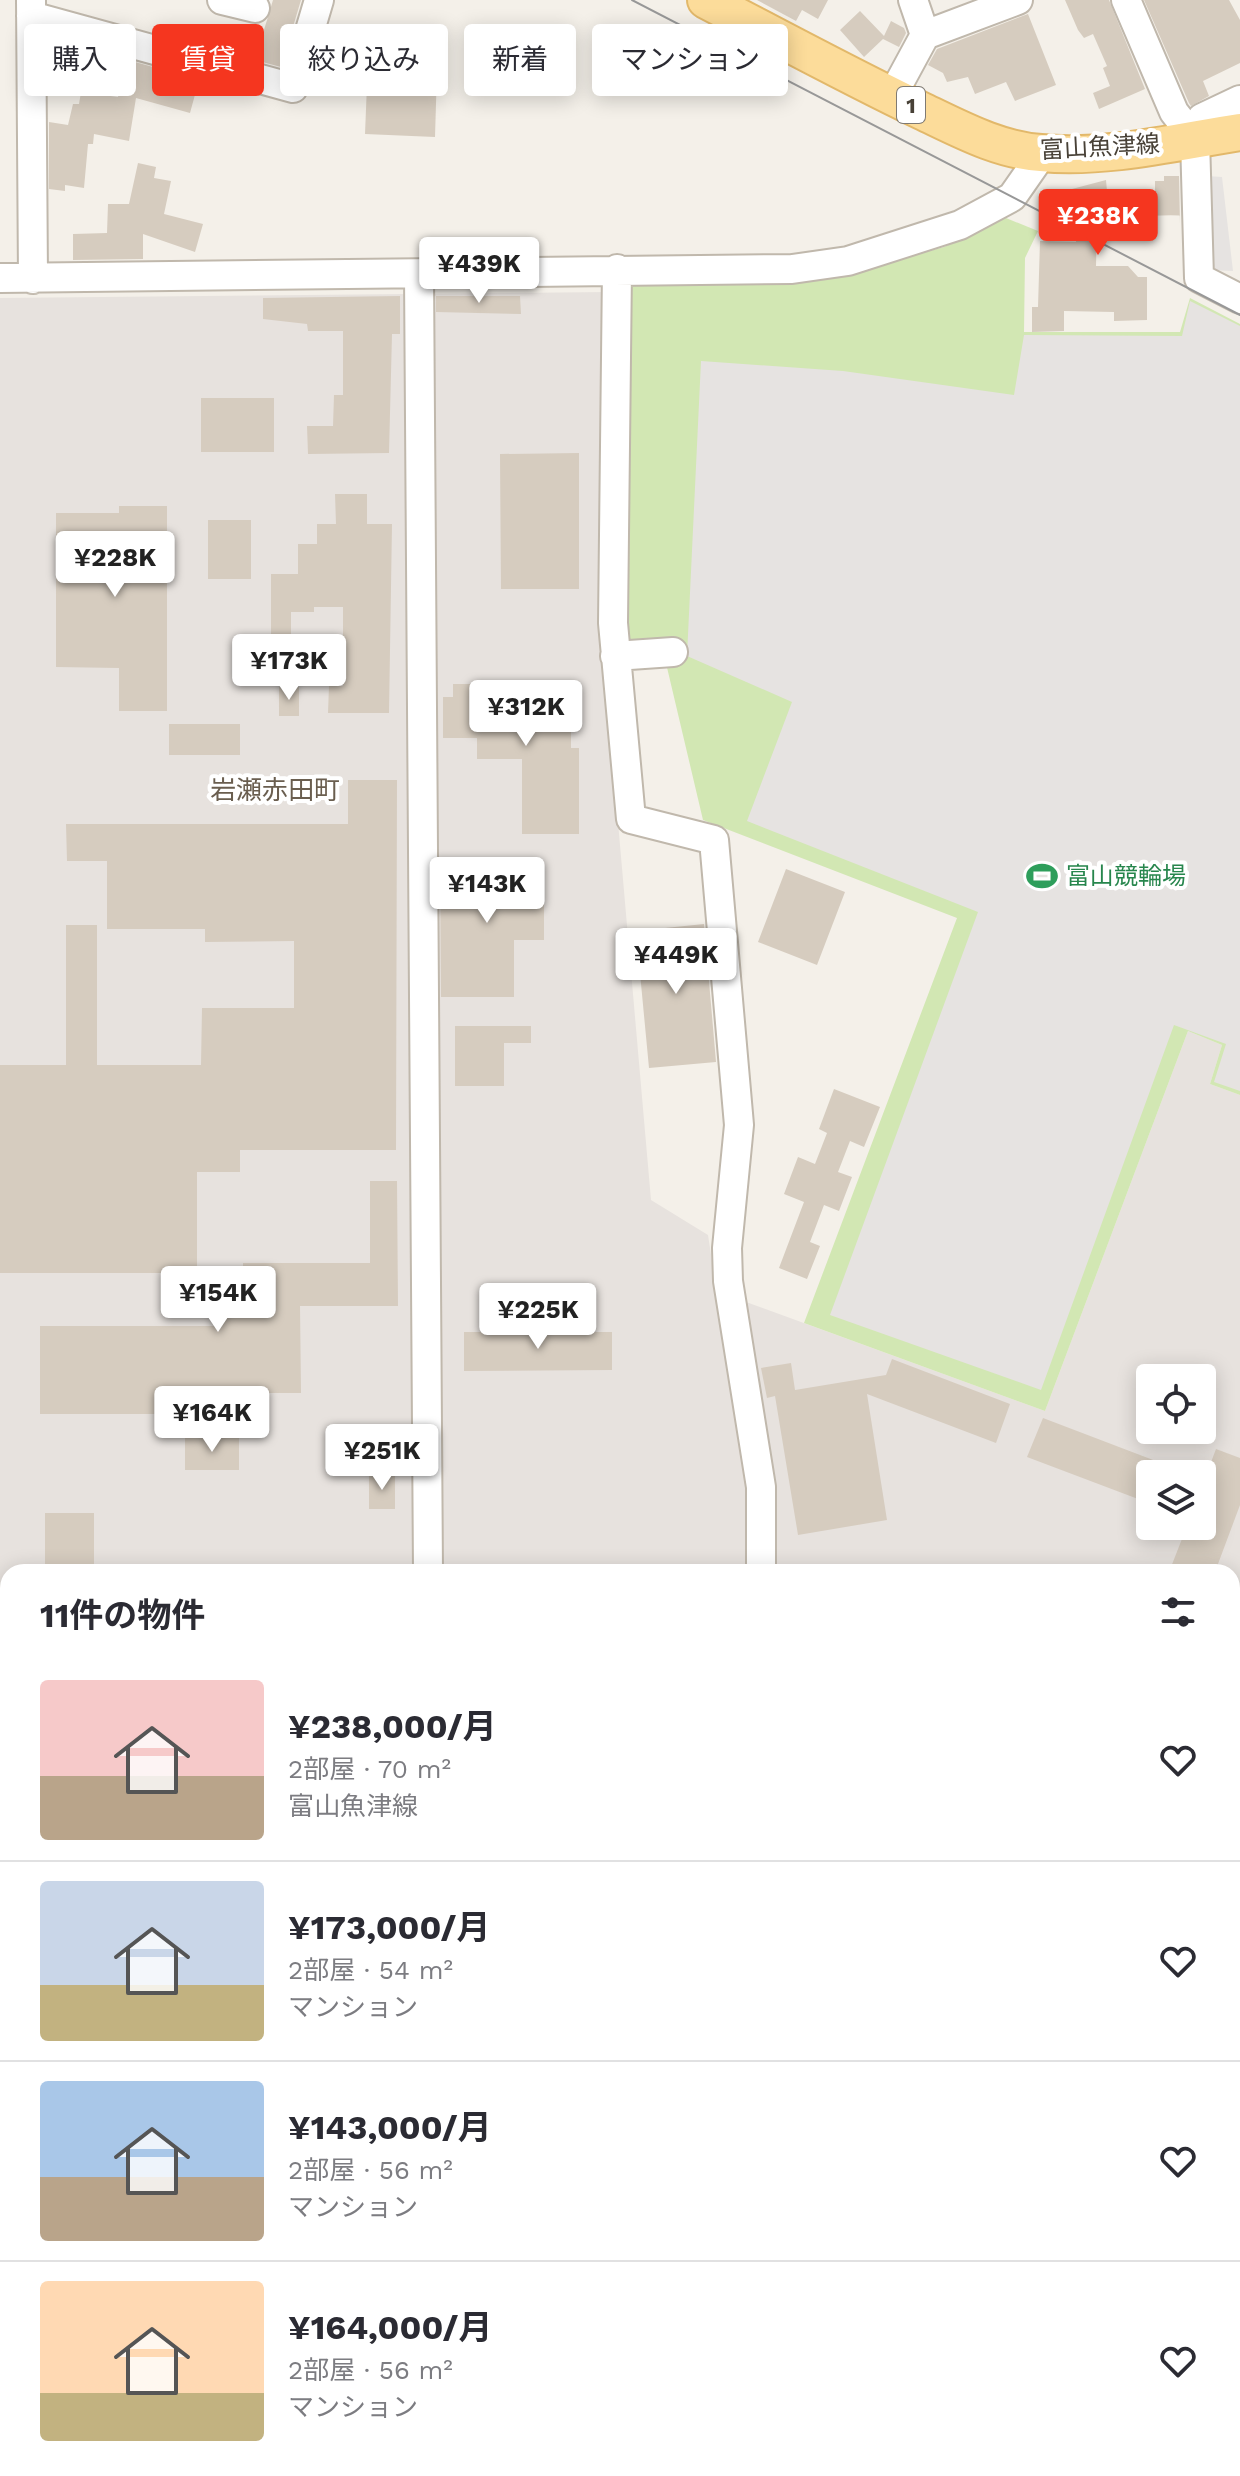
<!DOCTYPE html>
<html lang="ja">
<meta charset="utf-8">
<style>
:root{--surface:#fff;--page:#f2f2f3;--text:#2b2b33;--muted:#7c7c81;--line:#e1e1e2;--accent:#f5361f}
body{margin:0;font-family:"Work Sans","Noto Sans JP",sans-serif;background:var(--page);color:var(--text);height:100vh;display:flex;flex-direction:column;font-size:30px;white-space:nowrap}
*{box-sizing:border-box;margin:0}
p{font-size:26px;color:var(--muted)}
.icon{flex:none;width:44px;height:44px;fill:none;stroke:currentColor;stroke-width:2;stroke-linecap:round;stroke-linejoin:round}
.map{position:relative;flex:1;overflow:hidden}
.panel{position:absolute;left:0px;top:1564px;width:1240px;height:912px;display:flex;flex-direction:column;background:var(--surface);border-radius:24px 24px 0 0;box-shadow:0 4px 20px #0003}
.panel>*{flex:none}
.guide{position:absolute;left:24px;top:24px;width:800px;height:72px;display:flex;gap:16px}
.tools{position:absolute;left:1136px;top:1364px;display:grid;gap:16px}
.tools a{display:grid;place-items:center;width:80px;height:80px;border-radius:8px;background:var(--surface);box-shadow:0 4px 20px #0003;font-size:40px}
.price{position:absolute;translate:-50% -68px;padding:0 18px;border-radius:8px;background:#fff;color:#222;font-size:26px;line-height:52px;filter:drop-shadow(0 2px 4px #0008)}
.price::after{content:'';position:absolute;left:50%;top:48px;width:24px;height:18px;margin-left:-12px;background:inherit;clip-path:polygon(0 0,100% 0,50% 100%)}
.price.selected{background:var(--accent);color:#fff}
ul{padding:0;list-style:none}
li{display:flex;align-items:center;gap:24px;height:200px;padding:0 40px}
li+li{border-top:2px solid var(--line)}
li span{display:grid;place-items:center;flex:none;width:224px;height:160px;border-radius:8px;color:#555}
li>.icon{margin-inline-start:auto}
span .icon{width:96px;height:96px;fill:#fffc;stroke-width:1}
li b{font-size:34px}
h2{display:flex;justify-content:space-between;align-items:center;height:96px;padding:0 40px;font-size:34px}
.chip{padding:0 28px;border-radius:8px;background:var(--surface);box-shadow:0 4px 20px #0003;font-size:28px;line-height:72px}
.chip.selected{background:var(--accent);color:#fff}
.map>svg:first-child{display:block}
</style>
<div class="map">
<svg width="1240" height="2476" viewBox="0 0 1240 2476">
<rect width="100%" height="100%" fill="#f4f0e9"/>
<!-- industrial -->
<path fill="#e7e2de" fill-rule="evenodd" d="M609,292l-5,370 47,538 57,35 40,260 -1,77h-739v120h-8v-1394z
M1188,1031l34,14 -12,39 30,11v557h-8v-80h-457l1,-78 -30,-192 299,109zM1150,1378h52v52h-52zM1150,1474h52v52h-52z
M4,1721h4v747h1224v-562h8v570h-1240v-695z"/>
<!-- green -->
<path fill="#d2e7b3" d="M1006,218l32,13 -13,27 -1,74h156l10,-34 50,26v771l-30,-11 12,-39 -34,-14 -143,380 -241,-88 153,-405 -254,-98 -42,-178 -40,-1 6,-360 198,-1 119,-33z
M0,2077h8v317h-8z"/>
<!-- parking -->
<path fill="#e6e3e1" d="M1207,176l15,1 11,94 -23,-1z
M1190,301l50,25v765l-26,-9 12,-38 -52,-19 -133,365 -211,-75 148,-403 -231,-91 45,-119 -105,-46 14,-295 142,10 171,24 10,-60 158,1z"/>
<!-- building -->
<path fill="#d6ccbf" d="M273,0h28l-20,67 -26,-7z
M757,0h71l-10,19 -16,-9 -6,11z
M1065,0h44l36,89 -46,20 -6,-16 17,-7 -7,-18 4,-2 -14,-32 -9,4 -6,-8z
M1144,0h85l11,20v43l-37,18 6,15 -18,10 -2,-3z
M860,11l24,25 7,-15 13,7 2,5 -7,14 -16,-8 -19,18 -24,-27z
M1028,14l28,71 -41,16 -9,-19 -31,12 -7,-17 -21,5 -4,-9 -15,-8 9,-16z
M369,34l69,3 -3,100 -70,-3z
M128,60l71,20 -9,33 -54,-15 -7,43 -35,-7 -1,10h-5l-4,44 -19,-3v6l-16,-2v-67l19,3 5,-21h6l2,-12 37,5z
M138,163l18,4 -2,11 17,3 -7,33 39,10 -8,28 -52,-18v25l-70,1v-26l34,-1 1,-29h21z
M1164,176h15l1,48v-9l-37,1 -1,25h-14v-16h-31l-1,41h32l10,11h9v43l-33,1v-9l-50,-1v20l-32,1v-25h6l2,-66 36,1 -4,-53 34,-9 1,11 48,3v-13h9z
M400,296v38h-8l-3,119 -81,1 -1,-28h26l1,-31h9v-64h-35l-1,-7 -44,-5v-21z
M436,296h84l1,18 -85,-2z
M201,398h73v54h-73z
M579,453v136h-78l-1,-135z
M335,494h32v30h25l-3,189h-61l1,-27h14v-79h-29v5h-23v40h-20v-78h27v-30h19v-20h19z
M119,506h48v205h-48v-43l-63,-1v-154h63z
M208,520h43v59h-43z
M537,682h34v66h8v86h-57v-75h-45v-21h-34v-41h10v-13h27v13h57z
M279,687h20v29h-20z
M169,724h71v31h-71z
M348,780h49l-1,370h-156v22h-43v101h-197v-208h66v-140h31v140h104l1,-57h92v-67l-89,1v-13h-98v-68h-40l-1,-37h282z
M440,864h104v76h-30v57h-73z
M786,869l59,23 -28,73 -59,-23z
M704,924l12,138 -67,6 -13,-137z
M455,1026h76v17h-27v43h-49z
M834,1089l46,18 -16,40 -14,-6 -12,31 14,5 -13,34 -15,-6 -14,37 10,4 -13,33 -28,-11 25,-66 -20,-8 14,-37 17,7 12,-31 -8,-4z
M370,1181h27l1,125h-98l1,87h-136v21h-125v-88h178v-44h25v-19h127z
M464,1332h148v38l-148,1z
M892,1359l118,45 -14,39 -129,-49 20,126 -89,15 -23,-139 -8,2 -6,-30 30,-5 4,27 91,-15z
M1043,1418l118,45 -4,11h-7l-4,28 -119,-45z
M185,1437h54v33h-54z
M1216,1449l24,9v47l-25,67h-32l-12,-5 16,-41h15v-40z
M369,1474h26v35h-26z
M45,1513h49v56h-49z"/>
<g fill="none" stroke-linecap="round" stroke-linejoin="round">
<defs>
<path id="minor" d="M31,0l2,279
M222,0l33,8
M913,0l12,35
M1126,0l48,112 21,27
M31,16l262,72 26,-88
M892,96l33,-61 93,-35
M1240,100l-38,18 -7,21 4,139 41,21
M617,269l-4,354 18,196 83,21 25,285 -12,123 1,33 33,206v85
M419,274l9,1298
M0,278l792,-9 56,-8 112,-36 52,-28 30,-43
M615,656l58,-4
M0,1704h8
M1232,1890h8
M1232,2179h8
M1232,2391h8
M49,2468v8
M186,2468v8
M748,2468v8
M1141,2476v-8"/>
<path id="major" d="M706,0c71,37 143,76 216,111 38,18 76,39 119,42 66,6 135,-11 199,-21"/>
</defs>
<!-- minor casing -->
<use href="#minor" stroke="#c0b8ac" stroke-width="32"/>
<!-- major casing -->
<use href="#major" stroke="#e2b86a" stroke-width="40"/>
<!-- minor -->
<use href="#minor" stroke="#fff" stroke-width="28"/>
<!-- major -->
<use href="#major" stroke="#fcdc9a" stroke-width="36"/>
<!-- tram -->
<path stroke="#989898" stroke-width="2" d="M632,0l608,315"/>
</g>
<!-- icons -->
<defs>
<symbol id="stadium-bare" viewBox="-9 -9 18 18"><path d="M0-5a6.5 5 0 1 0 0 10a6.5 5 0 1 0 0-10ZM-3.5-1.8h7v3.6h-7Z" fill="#2e9e5b" stroke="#fff" stroke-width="2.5" paint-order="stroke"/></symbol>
</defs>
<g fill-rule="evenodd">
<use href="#stadium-bare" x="1020" y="854" width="44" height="44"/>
</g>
<g text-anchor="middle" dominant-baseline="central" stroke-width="8" stroke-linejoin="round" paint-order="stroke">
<!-- shield labels -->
<rect fill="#fff" stroke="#7f7a73" stroke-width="2" x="897" y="87" width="28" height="36" rx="6"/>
<g font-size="22" font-weight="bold" fill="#484137">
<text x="911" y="105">1</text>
</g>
<!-- street labels -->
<g font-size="24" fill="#484137" stroke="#fff">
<text transform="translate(1100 147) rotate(-3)">富山魚津線</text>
</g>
<!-- leisure labels -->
<g font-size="24" fill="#27864d" stroke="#fff" text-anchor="start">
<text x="1066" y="876">富山競輪場</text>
</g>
<!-- neighbourhood labels -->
<g font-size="26" fill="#6a5e4f" stroke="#fff">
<text x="275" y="790">岩瀬赤田町</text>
</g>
</g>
</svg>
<div class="tools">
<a><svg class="icon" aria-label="locate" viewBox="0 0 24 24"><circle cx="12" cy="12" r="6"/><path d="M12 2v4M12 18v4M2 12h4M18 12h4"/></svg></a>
<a><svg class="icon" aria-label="layers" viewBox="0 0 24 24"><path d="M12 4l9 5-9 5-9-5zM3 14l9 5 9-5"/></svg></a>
</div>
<b class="price selected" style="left:1098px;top:257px">¥238K</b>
<b class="price" style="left:479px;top:305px">¥439K</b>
<b class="price" style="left:115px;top:599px">¥228K</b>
<b class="price" style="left:289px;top:702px">¥173K</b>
<b class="price" style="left:526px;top:748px">¥312K</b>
<b class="price" style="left:487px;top:925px">¥143K</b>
<b class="price" style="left:676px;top:996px">¥449K</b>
<b class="price" style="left:218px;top:1334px">¥154K</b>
<b class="price" style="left:538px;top:1351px">¥225K</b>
<b class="price" style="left:212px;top:1454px">¥164K</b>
<b class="price" style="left:382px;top:1492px">¥251K</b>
<div class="guide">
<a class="chip">購入</a>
<a class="chip selected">賃貸</a>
<a class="chip">絞り込み</a>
<a class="chip">新着</a>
<a class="chip">マンション</a>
</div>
<section class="panel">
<h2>11件の物件<svg class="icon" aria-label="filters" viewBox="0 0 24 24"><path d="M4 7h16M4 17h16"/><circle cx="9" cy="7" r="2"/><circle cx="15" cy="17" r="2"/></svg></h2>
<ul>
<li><span style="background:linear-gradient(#f6c9c9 60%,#b9a48a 0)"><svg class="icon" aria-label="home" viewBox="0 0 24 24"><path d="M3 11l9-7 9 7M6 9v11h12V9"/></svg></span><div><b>¥238,000/月</b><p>2部屋 · 70 m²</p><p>富山魚津線</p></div><svg class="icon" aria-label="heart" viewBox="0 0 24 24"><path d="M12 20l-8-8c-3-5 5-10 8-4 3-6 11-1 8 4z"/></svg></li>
<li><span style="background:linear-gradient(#c9d6e8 65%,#c2b280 0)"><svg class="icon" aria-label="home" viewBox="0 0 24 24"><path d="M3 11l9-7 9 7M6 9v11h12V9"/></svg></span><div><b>¥173,000/月</b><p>2部屋 · 54 m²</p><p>マンション</p></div><svg class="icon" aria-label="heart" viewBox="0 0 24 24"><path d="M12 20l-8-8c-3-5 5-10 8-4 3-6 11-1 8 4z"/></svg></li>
<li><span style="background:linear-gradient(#a9c7e8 60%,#b9a48a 0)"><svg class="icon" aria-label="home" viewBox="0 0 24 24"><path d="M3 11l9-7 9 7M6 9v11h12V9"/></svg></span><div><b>¥143,000/月</b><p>2部屋 · 56 m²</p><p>マンション</p></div><svg class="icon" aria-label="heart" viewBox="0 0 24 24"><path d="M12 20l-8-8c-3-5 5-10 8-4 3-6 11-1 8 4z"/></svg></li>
<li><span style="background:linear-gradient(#ffd9b3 70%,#c2b280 0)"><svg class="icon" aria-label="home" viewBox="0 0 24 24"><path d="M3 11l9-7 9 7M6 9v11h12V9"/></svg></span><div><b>¥164,000/月</b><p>2部屋 · 56 m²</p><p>マンション</p></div><svg class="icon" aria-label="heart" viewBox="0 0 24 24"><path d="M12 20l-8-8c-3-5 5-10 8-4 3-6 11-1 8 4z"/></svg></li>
</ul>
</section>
</div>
